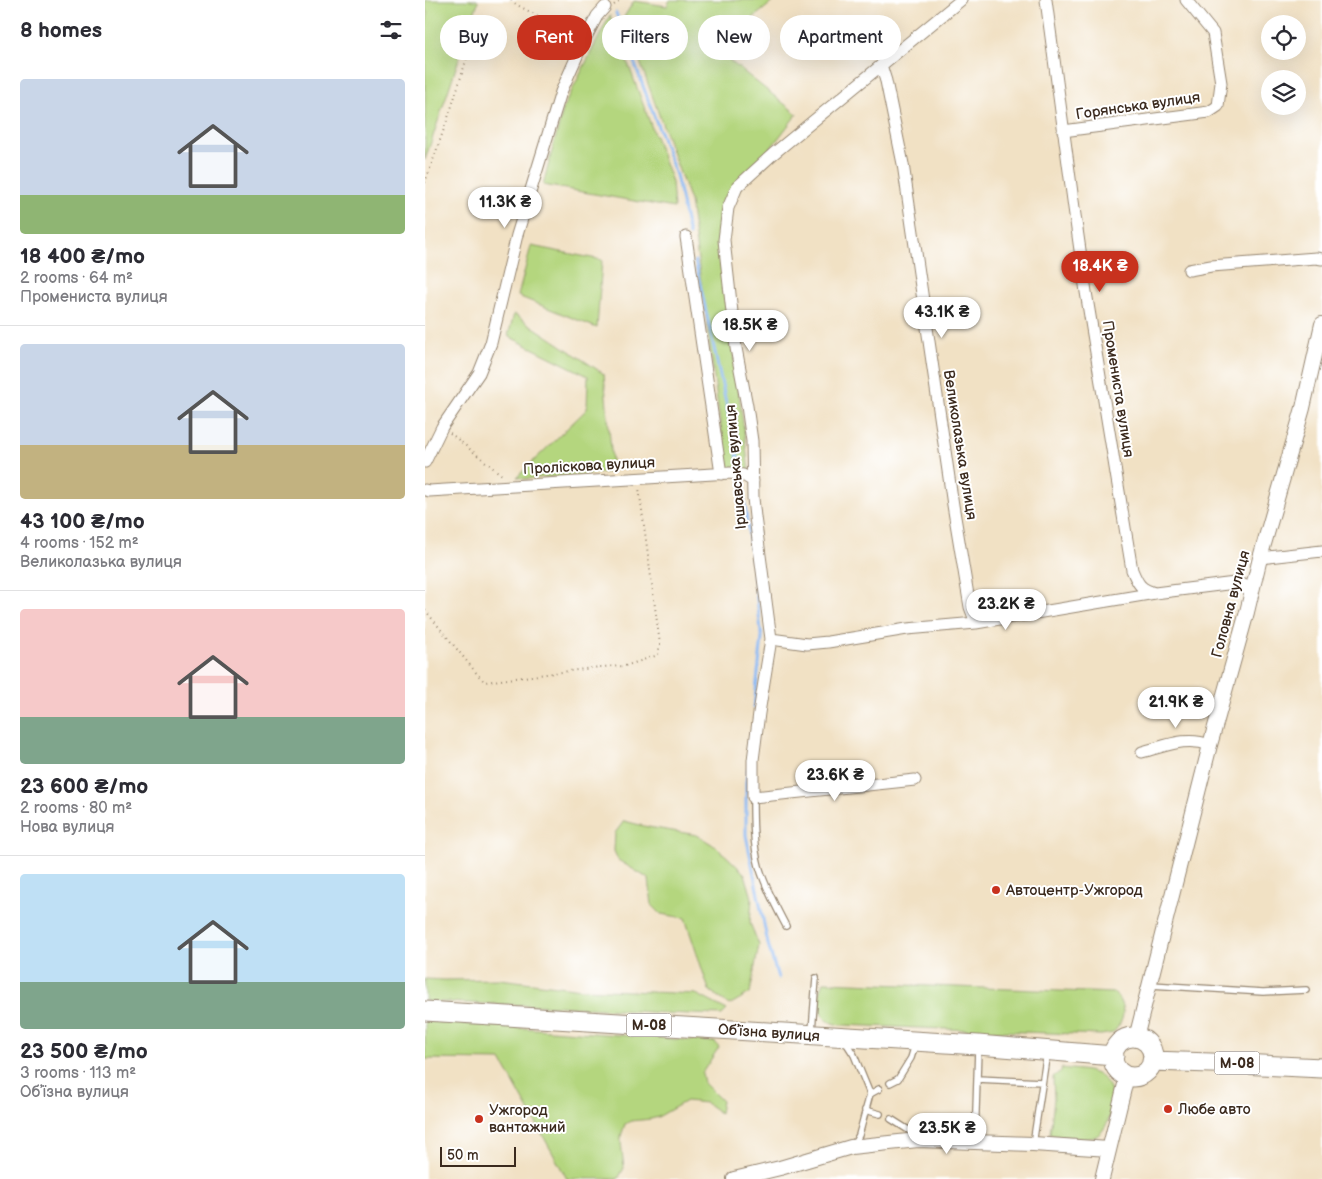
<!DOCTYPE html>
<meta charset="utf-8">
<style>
:root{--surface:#fff;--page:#f2f2f3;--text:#2b2b33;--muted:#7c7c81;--line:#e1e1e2;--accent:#c8321e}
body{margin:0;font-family:"Balsamiq Sans",sans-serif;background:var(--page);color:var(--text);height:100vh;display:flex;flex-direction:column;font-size:19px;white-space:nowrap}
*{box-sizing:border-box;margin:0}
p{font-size:16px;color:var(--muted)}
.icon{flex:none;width:28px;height:28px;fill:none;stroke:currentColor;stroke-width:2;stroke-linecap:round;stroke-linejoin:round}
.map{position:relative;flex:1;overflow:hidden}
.sheet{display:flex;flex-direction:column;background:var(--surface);width:425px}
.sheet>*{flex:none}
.hud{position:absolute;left:15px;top:15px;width:475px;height:45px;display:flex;gap:10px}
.buttons{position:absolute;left:836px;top:15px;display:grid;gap:10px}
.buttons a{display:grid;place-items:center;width:45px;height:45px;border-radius:50%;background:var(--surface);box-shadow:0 5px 20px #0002;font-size:25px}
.scale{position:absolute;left:15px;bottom:12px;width:76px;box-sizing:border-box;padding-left:5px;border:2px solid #3b2a1e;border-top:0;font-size:14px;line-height:18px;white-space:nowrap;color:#3b2a1e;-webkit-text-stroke:4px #fff;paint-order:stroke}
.price{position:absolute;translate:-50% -42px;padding:0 11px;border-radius:18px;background:#fff;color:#222;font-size:16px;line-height:32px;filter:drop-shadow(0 1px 2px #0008)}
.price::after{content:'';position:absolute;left:50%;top:30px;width:15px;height:11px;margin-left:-8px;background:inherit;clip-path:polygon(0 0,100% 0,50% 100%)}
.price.current{background:var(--accent);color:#fff}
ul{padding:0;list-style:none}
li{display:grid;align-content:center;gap:10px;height:265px;padding:0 20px}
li+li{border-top:1px solid var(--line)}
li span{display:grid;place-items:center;height:155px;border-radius:5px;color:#555}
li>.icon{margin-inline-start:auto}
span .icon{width:90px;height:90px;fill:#fffc;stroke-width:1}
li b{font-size:21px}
h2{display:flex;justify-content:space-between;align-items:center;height:60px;padding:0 20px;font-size:21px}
.pill{padding:0 18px;border-radius:22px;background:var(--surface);box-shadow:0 5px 20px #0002;font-size:18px;line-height:45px}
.pill.current{background:var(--accent);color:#fff}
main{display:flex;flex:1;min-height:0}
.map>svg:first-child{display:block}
</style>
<main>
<section class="sheet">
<h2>8 homes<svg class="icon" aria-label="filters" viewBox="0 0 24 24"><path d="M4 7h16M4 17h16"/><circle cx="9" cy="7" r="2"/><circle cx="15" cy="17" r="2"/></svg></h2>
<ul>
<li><span style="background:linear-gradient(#c9d6e8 75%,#8fb573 0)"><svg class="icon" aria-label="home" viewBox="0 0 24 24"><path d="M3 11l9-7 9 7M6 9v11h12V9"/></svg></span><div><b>18 400 ₴/mo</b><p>2 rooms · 64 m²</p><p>Промениста вулиця</p></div></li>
<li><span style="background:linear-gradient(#c9d6e8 65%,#c2b280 0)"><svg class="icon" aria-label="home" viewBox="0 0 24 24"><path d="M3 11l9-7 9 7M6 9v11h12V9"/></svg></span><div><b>43 100 ₴/mo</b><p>4 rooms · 152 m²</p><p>Великолазька вулиця</p></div></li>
<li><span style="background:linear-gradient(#f6c9c9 70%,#7fa58c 0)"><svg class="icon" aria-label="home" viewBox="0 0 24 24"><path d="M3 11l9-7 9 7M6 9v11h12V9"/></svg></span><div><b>23 600 ₴/mo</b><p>2 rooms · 80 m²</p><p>Нова вулиця</p></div></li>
<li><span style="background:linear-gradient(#bfe0f5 70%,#7fa58c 0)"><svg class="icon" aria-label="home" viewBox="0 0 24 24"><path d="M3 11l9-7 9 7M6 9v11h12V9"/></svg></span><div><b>23 500 ₴/mo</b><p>3 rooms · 113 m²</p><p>Обʼїзна вулиця</p></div></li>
</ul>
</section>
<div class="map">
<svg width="897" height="1179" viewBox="0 0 897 1179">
<rect width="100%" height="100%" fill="#fff"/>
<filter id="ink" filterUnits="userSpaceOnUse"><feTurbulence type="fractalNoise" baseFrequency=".02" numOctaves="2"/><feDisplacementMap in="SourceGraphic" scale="10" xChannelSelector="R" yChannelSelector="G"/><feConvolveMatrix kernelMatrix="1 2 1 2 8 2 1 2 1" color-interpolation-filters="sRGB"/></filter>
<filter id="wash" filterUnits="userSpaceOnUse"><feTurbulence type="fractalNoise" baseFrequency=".0096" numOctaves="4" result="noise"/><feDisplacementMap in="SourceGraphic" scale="20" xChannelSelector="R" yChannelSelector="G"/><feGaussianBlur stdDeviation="1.12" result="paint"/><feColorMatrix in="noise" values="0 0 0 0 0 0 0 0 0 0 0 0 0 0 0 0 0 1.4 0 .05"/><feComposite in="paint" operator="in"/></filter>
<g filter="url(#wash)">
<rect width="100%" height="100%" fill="#f1e1c4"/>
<!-- green -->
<path fill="#b4d67e" stroke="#78804e" d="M0,0h52l1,2 -53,158v-133l3,-13 -3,-5z
M245,0h105l-60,49 82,65 -77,100v46l23,163 6,48 -23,-5 -36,-265 -66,-184 10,-16 33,5z
M185,15l62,167 2,26 -131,-23 21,-79z
M106,246l71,14 -5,68 -79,-32z
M89,314l90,60 9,98 -89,7 -7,-2 70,-68 1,-33 -80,-40z
M199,821l24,6 49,8 21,13 27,26 7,24 -2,25 9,22 -9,48 -21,12 -20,-15 -24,-72 -24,-4 -9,-9 -3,-26 -31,-19 -4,-9 1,-18z
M0,979l19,1 55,-1 83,10 114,5 31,16 -5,5 -58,-2 -106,-7 -93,-3 -40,-2z
M399,982l291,11c11,16 11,25 -2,40l-12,2 -259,-10c-3,0 -8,-1 -12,-3 -15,-8 -12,-27 -6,-40z
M0,1021l290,21 4,5 -17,26 2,10 18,18 -2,12 -14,-10 -20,-2 -28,16 -7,2 -20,2 -6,3 -4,12v6l3,26 -6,11h-51l-66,-119 -76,-1z
M637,1068c12,2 28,1 38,8 4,3 8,7 10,12 5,14 -1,47 -19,50 -11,2 -28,-2 -40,-3l-1,-1 4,-35 -1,-22 7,-4z"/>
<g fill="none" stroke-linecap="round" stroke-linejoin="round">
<!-- stream -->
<path stroke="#88b8f4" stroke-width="3" d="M191,13l60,162 13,60
M270,261l45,206
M317,482l20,156 -8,69
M323,768l-2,14v53l22,109 10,34"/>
</g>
</g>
<g filter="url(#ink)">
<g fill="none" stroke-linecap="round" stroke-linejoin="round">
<defs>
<path id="service" d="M328,797c0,23 0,47 6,69 6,21 17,41 27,60
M726,985l112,7 43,-2
M387,1031l4,-53
M420,1041l9,14 16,39 -11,41 -6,11
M552,1079l65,3
M465,1083l8,-4 13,-21 4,-13
M445,1094l9,-5
M440,1110l15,4
M466,1119l19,12 6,7
M550,1141l3,-92
M608,1144l14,-92"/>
<path id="minor" d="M621,0l28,208 12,84 46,278c6,14 8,19 23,23
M456,65l5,16 17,83 50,341 17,102 6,16
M638,131l146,-19 9,-6 3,-23 -8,-50 -27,-33
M261,237l35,237
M764,270l22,-4 105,-8 6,1
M0,462l17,-35 37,-54 12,-30 26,-108 44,-143 20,-45 16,-31 8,-9
M0,490l4,1 301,-18 13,2 10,6
M835,558l62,-7
M346,639l36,5 21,-2 79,-13 69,-6 179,-30 80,-10 9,2 7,10
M717,752c24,-6 44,-16 68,-7
M490,780l-162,17v-37l6,-47 12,-74 -16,-122 -2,-19 -1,-57 -5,-35 -11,-58 -12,-108 4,-32 9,-21 36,-33 188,-154"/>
<path id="tertiary" d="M711,1038l74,-293 37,-133 13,-54 43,-150 19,-84
M309,1179l46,-11 71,-21 67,-7 115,4 76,5
M677,1179l25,-103"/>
<path id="trunk" d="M0,1011l553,34 136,11
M688 1057a20 20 0 1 1 40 0a20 20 0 1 1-40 0Z
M727,1061l88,3 82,4"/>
</defs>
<!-- service casing -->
<use href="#service" stroke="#968671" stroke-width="8"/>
<!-- minor casing -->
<use href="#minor" stroke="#968671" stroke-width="13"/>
<!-- tertiary casing -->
<use href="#tertiary" stroke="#968671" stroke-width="16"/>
<!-- trunk casing -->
<use href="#trunk" stroke="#968671" stroke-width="21"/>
<!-- path -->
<path stroke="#968671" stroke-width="2" stroke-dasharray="1 4" stroke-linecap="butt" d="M86,0l6,5 58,30
M189,5l6,-5
M0,183l26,-74 28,-90
M25,433l53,43
M0,610l53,65 7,7 115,-15 25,-1 33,-11 2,-11 -21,-156"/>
<!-- service -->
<use href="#service" stroke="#fff" stroke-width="5.5"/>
<!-- minor -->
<use href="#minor" stroke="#fff" stroke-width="11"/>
<!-- tertiary -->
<use href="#tertiary" stroke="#fff" stroke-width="14"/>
<!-- trunk -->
<use href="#trunk" stroke="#fff" stroke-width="19"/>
</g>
</g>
<!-- markers -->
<g fill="#c8321e" stroke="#fff" stroke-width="2">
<circle cx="571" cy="890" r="5"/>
<circle cx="743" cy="1109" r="5"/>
<circle cx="54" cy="1119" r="5"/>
</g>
<g text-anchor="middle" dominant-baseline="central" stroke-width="4" stroke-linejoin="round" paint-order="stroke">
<!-- shield labels -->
<g fill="#fff" stroke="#766a62" stroke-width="1">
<rect x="201.5" y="1013.5" width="45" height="23" rx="4"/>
<rect x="789.5" y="1051.5" width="45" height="23" rx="4"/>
</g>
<g font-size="14" font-weight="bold" fill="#3b2a1e">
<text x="224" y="1025">М-08</text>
<text x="812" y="1063">М-08</text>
</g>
<!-- street labels -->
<g font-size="15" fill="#3b2a1e" stroke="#fff">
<text transform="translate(713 106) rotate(-8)">Горянська вулиця</text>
<text transform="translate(693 389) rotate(81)">Промениста вулиця</text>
<text transform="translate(535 445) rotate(81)">Великолазька вулиця</text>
<text transform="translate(164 466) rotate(-3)">Проліскова вулиця</text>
<text transform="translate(311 467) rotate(-95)">Іршавська вулиця</text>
<text transform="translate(806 604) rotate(-75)">Головна вулиця</text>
<text transform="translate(344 1033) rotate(4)">Обʼїзна вулиця</text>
</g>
<!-- poi labels -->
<g font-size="15" fill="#3b2a1e" stroke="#fff" text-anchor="start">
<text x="581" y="890">Автоцентр-Ужгород</text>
<text x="753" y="1109">Любе авто</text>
<text x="64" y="1110">Ужгород<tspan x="64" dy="17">вантажний</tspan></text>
</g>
</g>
</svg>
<div class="buttons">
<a><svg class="icon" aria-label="locate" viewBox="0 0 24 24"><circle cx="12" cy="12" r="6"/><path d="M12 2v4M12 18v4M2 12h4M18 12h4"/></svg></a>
<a><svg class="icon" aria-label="layers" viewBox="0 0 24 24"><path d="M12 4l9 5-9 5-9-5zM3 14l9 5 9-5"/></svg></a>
</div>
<div class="scale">50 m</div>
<b class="price" style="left:80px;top:229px">11.3K ₴</b>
<b class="price current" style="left:675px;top:293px">18.4K ₴</b>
<b class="price" style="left:517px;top:339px">43.1K ₴</b>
<b class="price" style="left:325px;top:352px">18.5K ₴</b>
<b class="price" style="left:581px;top:631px">23.2K ₴</b>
<b class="price" style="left:751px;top:729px">21.9K ₴</b>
<b class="price" style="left:410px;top:802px">23.6K ₴</b>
<b class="price" style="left:522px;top:1155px">23.5K ₴</b>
<div class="hud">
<a class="pill">Buy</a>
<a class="pill current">Rent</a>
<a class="pill">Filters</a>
<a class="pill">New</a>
<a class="pill">Apartment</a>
</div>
</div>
</main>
